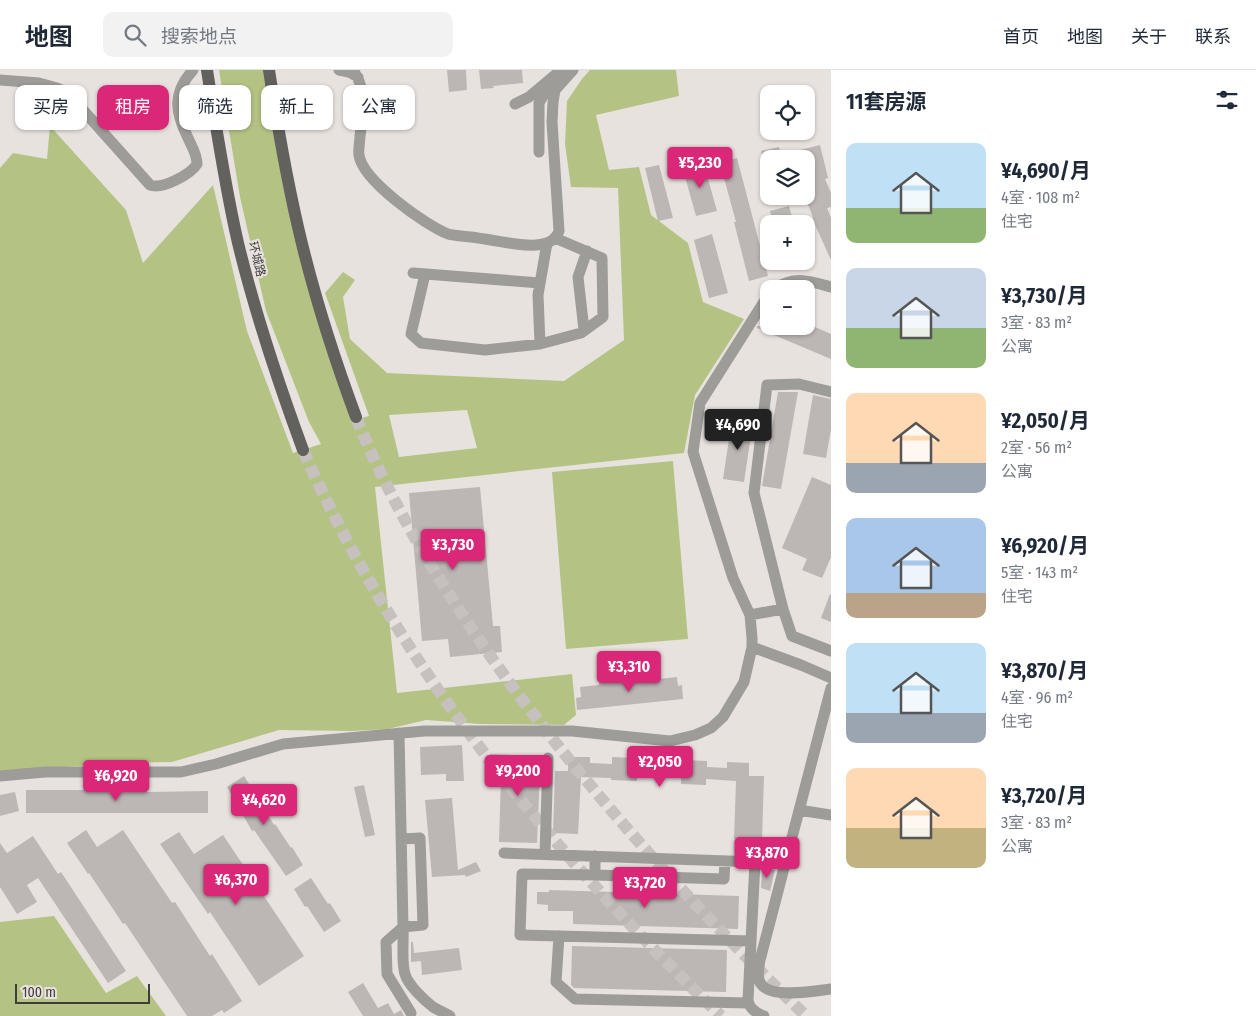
<!DOCTYPE html>
<html lang="zh">
<meta charset="utf-8">
<style>
:root{--surface:#fff;--page:#f2f2f3;--text:#1f2937;--muted:#747a83;--line:#e0e1e3;--accent:#db2777}
body{margin:0;font-family:"Fira Sans Condensed","Noto Sans SC",sans-serif;background:var(--page);color:var(--text);height:100vh;display:flex;flex-direction:column;font-size:19px;white-space:nowrap}
*{box-sizing:border-box;margin:0}
p{font-size:16px;color:var(--muted)}
.icon{flex:none;width:28px;height:28px;fill:none;stroke:currentColor;stroke-width:2;stroke-linecap:round;stroke-linejoin:round}
.map{position:relative;flex:1;overflow:hidden}
.panel{display:flex;flex-direction:column;background:var(--surface);width:425px}
.panel>*{flex:none}
.hud{position:absolute;left:15px;top:15px;width:475px;height:45px;display:flex;gap:10px}
.buttons{position:absolute;left:760px;top:15px;display:grid;gap:10px}
.buttons a{display:grid;place-items:center;width:55px;height:55px;border-radius:10px;background:var(--surface);box-shadow:0 1px 4px #0004;font-size:25px}
.scale{position:absolute;left:15px;bottom:12px;width:135px;box-sizing:border-box;padding-left:5px;border:2px solid #3f3c3b;border-top:0;font-size:14px;line-height:18px;white-space:nowrap;color:#3f3c3b;-webkit-text-stroke:4px #e8e2df;paint-order:stroke}
.price{position:absolute;translate:-50% -42px;padding:0 11px;border-radius:5px;background:var(--accent);color:#fff;font-size:16px;line-height:32px;filter:drop-shadow(0 1px 2px #0008)}
.price::after{content:'';position:absolute;left:50%;top:30px;width:15px;height:11px;margin-left:-8px;background:inherit;clip-path:polygon(0 0,100% 0,50% 100%)}
.price.selected{background:#222;color:#fff}
ul{padding:0;list-style:none}
li{display:flex;align-items:center;gap:15px;height:125px;padding:0 15px}
li span{display:grid;place-items:center;flex:none;width:140px;height:100px;border-radius:10px;color:#555}
li>.icon{margin-inline-start:auto}
span .icon{width:60px;height:60px;fill:#fffc;stroke-width:1}
li b{font-size:21px}
h2{display:flex;justify-content:space-between;align-items:center;height:60px;padding:0 15px;font-size:21px}
.pill{padding:0 18px;border-radius:10px;background:var(--surface);box-shadow:0 1px 4px #0004;font-size:18px;line-height:45px}
.pill.selected{background:var(--accent);color:#fff}
header{display:flex;align-items:center;gap:30px;box-sizing:border-box;height:70px;padding:0 25px;background:var(--surface);border-bottom:1px solid var(--line)}
header strong{font-size:24px}
nav{display:flex;gap:28px;margin-inline-start:auto;font-size:18px}
.search{width:350px;height:45px;background:var(--page);display:flex;align-items:center;gap:12px;box-sizing:border-box;padding:0 18px;border-radius:10px;color:var(--muted);font-size:19px}
main{display:flex;flex:1;min-height:0}
.map>svg:first-child{display:block}
</style>
<header>
<strong>地图</strong>
<div class="search"><svg class="icon" aria-label="search" viewBox="0 0 24 24"><circle cx="10" cy="10" r="6"/><path d="M15 15l6 6"/></svg>搜索地点</div>
<nav><a>首页</a><a>地图</a><a>关于</a><a>联系</a></nav>
</header>
<main>
<div class="map">
<svg width="831" height="946" viewBox="0 0 831 946">
<rect width="100%" height="100%" fill="#e8e2df"/>
<!-- green -->
<path fill="#b4c384" fill-rule="evenodd" d="M219,0h46l86,351 18,-5 -44,-123 18,-21 12,8 -12,17 7,42 37,34 177,8 60,-41 -6,-152 -47,-1 -6,-43 2,-43 15,-22 8,-9h86l3,26 -83,19 13,55 30,-3 12,48 37,28 15,59 41,17 -49,76 -11,58 -309,34 22,206 175,-19 4,41 -12,10 -84,-1 -54,-4 -38,9 -36,2 -73,-1 -107,32 -53,1 -54,4 -65,6v-605l13,-15 34,6 3,-33 76,84 17,53 70,-78 34,146 46,122 28,-9 -12,-22 -43,-111 -26,-114zM467,340l10,38 -78,9 -10,-42z
M673,391l15,178 -122,10 -14,-177z
M54,846l52,77 31,-17 29,40h-166v-94z"/>
<!-- building -->
<path fill="#bcb6b4" d="M447,0h19l1,20 -18,2z
M479,0h43l1,13 -30,3 1,2 -13,1z
M820,75l8,33 -3,1 6,14v14l-4,1 4,10v42l-19,-42 1,-1 -7,-17v-7l5,-2 -5,-18v-14h-3l-3,-9z
M779,77l3,12h-19l-2,-8z
M737,88l31,118 -19,5 -15,-59h2l-16,-59z
M703,91l14,50 -21,5 -14,-50z
M659,95l14,53 -15,3 -13,-53z
M789,136l5,18h-21l-3,-13z
M712,164l16,59 -19,5 -15,-58z
M806,253l25,11v25l-74,-31v-2h49z
M778,322h20l-17,97 -19,-3z
M813,325l18,4v30l-5,29 -23,-4z
M732,349l21,3 -9,60 -21,-3z
M812,407l19,8v72l-9,21 -20,-8 5,-11 -25,-11z
M480,417l13,139h7l2,26 -52,5 -2,-18 -26,2 -13,-148z
M830,524l1,1v27l-10,-4z
M658,606l1,3 18,-2 1,9 4,-1 1,14 -106,11 -1,-12 5,-1 -1,-10 19,-2v-3z
M462,675l2,36h-18v-7l-25,1 -1,-28z
M490,684l49,2v14h1l-3,73 -38,-1 2,-66h-11z
M568,687h22v6l22,1v-7l95,4v6l20,1v-6l22,1v13h15l-2,64 -28,-1 2,-58 -30,-2v6l-25,-1v-9l-44,-2v8l-26,-1v-2l-30,-1 -3,57 -25,-1 2,-62h13z
M244,706l30,49 1,-1 16,24 1,-1 11,18 -17,11 -32,-46 -2,1 -25,-44z
M364,715l11,50 -10,2 -11,-50z
M26,720h121v2l61,-1v22h-182z
M15,722l4,19 -19,5v-21z
M452,728l6,72 18,-8 5,9 -15,6 -1,-2 -33,2 -7,-77z
M86,760l11,17 26,-17 49,73 3,-1 35,54 2,-2 30,47 -18,12 -2,-3 -10,6h-25l-62,-93 -2,1 -34,-51 -1,1 -21,-31z
M179,762l15,22 29,-19 81,121 -45,30 -49,-74 -2,2 -48,-70z
M33,766l25,38 3,-2 65,99 -18,12 -70,-105 -11,7 10,17 -20,12 -17,-27v-44l7,10z
M768,767l15,5 -3,13h-17z
M762,800h13l-5,21 -9,-3z
M311,808l17,26 2,-1 11,18 -17,11 -17,-26 -2,1 -11,-18z
M549,820l190,6 -1,33 -165,-5v-13h-25v-6l-11,-1v-12h12z
M411,872h2l1,11 45,-5 3,22 -40,5 -1,-14 -10,1z
M572,876l155,4 -1,42 -152,-4 -3,-3z
M363,913l15,25 10,-5 6,11 7,-4 3,6h-41l-15,-24z"/>
<g fill="none" stroke-linecap="round" stroke-linejoin="round">
<!-- major-tunnel -->
<path stroke="#c6c1be" stroke-width="12" stroke-dasharray="12 6" stroke-linecap="butt" d="M356,347c38,95 93,182 153,265 89,120 190,231 297,334
M303,380c96,218 248,402 418,566"/>
<!-- minor -->
<path stroke="#9d9c99" stroke-width="11" d="M339,0l10,2 9,5
M353,0c14,19 10,43 7,66 0,6 -2,13 -1,19 3,25 66,70 89,79 7,2 15,2 23,3 15,2 30,5 45,7 14,2 37,4 43,-13l-7,-109 1,-20 2,-12 18,-20
M0,10l39,3 18,5 7,3 10,9 76,85c12,5 41,-11 47,-21 0,-10 -5,-17 -9,-26 -13,-26 -16,-45 5,-68
M515,34l14,-7 32,-27
M539,82v-49l15,-27
M413,203l127,10
M425,204l-14,60 10,9 64,7 55,-6 41,-11 22,-16 -1,-59 -47,-20
M774,219c20,-14 36,-8 57,-2
M584,260l-6,-53 9,-26
M540,274l-2,-49 9,-52
M831,322l-32,-8 -32,1 -13,108 29,116 9,27 39,15
M750,545l33,-6
M752,577l49,18 30,13
M831,618l-71,272c-1,7 -4,17 1,24 10,15 54,7 70,5
M399,663l4,194 -17,15 1,32 24,39
M0,706l45,-4h136l35,-8 67,-20 141,-13h148l98,10 25,-6 16,-7 12,-11 21,-35 8,-35v-9l-2,-23 -17,-37 -40,-126 7,-49 69,-109
M799,740l32,5
M402,769l18,-1 3,87 -20,2c1,13 -2,35 2,47 3,11 19,26 28,33 5,3 12,6 17,9
M504,783l281,10
M545,784l3,-96
M595,786v19l-73,-1 -2,61 231,6
M755,792l-7,138c1,9 8,13 16,16
M595,805l129,4 1,-18
M559,866l-3,46 19,17 173,4"/>
<!-- major -->
<path stroke="#63615d" stroke-width="12" d="M207,0c9,58 18,116 31,173 17,70 40,139 65,207
M269,0c8,53 17,105 29,157 15,65 35,128 58,190"/>
</g>
<g text-anchor="middle" dominant-baseline="central" stroke-width="4" stroke-linejoin="round" paint-order="stroke">
<!-- street labels -->
<g font-size="12" fill="#3f3c3b" stroke="#e8e2df">
<text transform="translate(257 189) rotate(76)">环城路</text>
</g>
</g>
</svg>
<div class="buttons">
<a><svg class="icon" aria-label="locate" viewBox="0 0 24 24"><circle cx="12" cy="12" r="6"/><path d="M12 2v4M12 18v4M2 12h4M18 12h4"/></svg></a>
<a><svg class="icon" aria-label="layers" viewBox="0 0 24 24"><path d="M12 4l9 5-9 5-9-5zM3 14l9 5 9-5"/></svg></a>
<a>+</a>
<a>−</a>
</div>
<div class="scale">100 m</div>
<b class="price" style="left:700px;top:119px">¥5,230</b>
<b class="price selected" style="left:738px;top:381px">¥4,690</b>
<b class="price" style="left:453px;top:501px">¥3,730</b>
<b class="price" style="left:629px;top:623px">¥3,310</b>
<b class="price" style="left:660px;top:718px">¥2,050</b>
<b class="price" style="left:518px;top:727px">¥9,200</b>
<b class="price" style="left:116px;top:732px">¥6,920</b>
<b class="price" style="left:264px;top:756px">¥4,620</b>
<b class="price" style="left:767px;top:809px">¥3,870</b>
<b class="price" style="left:236px;top:836px">¥6,370</b>
<b class="price" style="left:645px;top:839px">¥3,720</b>
<div class="hud">
<a class="pill">买房</a>
<a class="pill selected">租房</a>
<a class="pill">筛选</a>
<a class="pill">新上</a>
<a class="pill">公寓</a>
</div>
</div>
<section class="panel">
<h2>11套房源<svg class="icon" aria-label="filters" viewBox="0 0 24 24"><path d="M4 7h16M4 17h16"/><circle cx="9" cy="7" r="2"/><circle cx="15" cy="17" r="2"/></svg></h2>
<ul>
<li><span style="background:linear-gradient(#bfe0f5 65%,#8fb573 0)"><svg class="icon" aria-label="home" viewBox="0 0 24 24"><path d="M3 11l9-7 9 7M6 9v11h12V9"/></svg></span><div><b>¥4,690/月</b><p>4室 · 108 m²</p><p>住宅</p></div></li>
<li><span style="background:linear-gradient(#c9d6e8 60%,#8fb573 0)"><svg class="icon" aria-label="home" viewBox="0 0 24 24"><path d="M3 11l9-7 9 7M6 9v11h12V9"/></svg></span><div><b>¥3,730/月</b><p>3室 · 83 m²</p><p>公寓</p></div></li>
<li><span style="background:linear-gradient(#ffd9b3 70%,#9aa5b1 0)"><svg class="icon" aria-label="home" viewBox="0 0 24 24"><path d="M3 11l9-7 9 7M6 9v11h12V9"/></svg></span><div><b>¥2,050/月</b><p>2室 · 56 m²</p><p>公寓</p></div></li>
<li><span style="background:linear-gradient(#a9c7e8 75%,#b9a48a 0)"><svg class="icon" aria-label="home" viewBox="0 0 24 24"><path d="M3 11l9-7 9 7M6 9v11h12V9"/></svg></span><div><b>¥6,920/月</b><p>5室 · 143 m²</p><p>住宅</p></div></li>
<li><span style="background:linear-gradient(#bfe0f5 70%,#9aa5b1 0)"><svg class="icon" aria-label="home" viewBox="0 0 24 24"><path d="M3 11l9-7 9 7M6 9v11h12V9"/></svg></span><div><b>¥3,870/月</b><p>4室 · 96 m²</p><p>住宅</p></div></li>
<li><span style="background:linear-gradient(#ffd9b3 60%,#c2b280 0)"><svg class="icon" aria-label="home" viewBox="0 0 24 24"><path d="M3 11l9-7 9 7M6 9v11h12V9"/></svg></span><div><b>¥3,720/月</b><p>3室 · 83 m²</p><p>公寓</p></div></li>
</ul>
</section>
</main>
